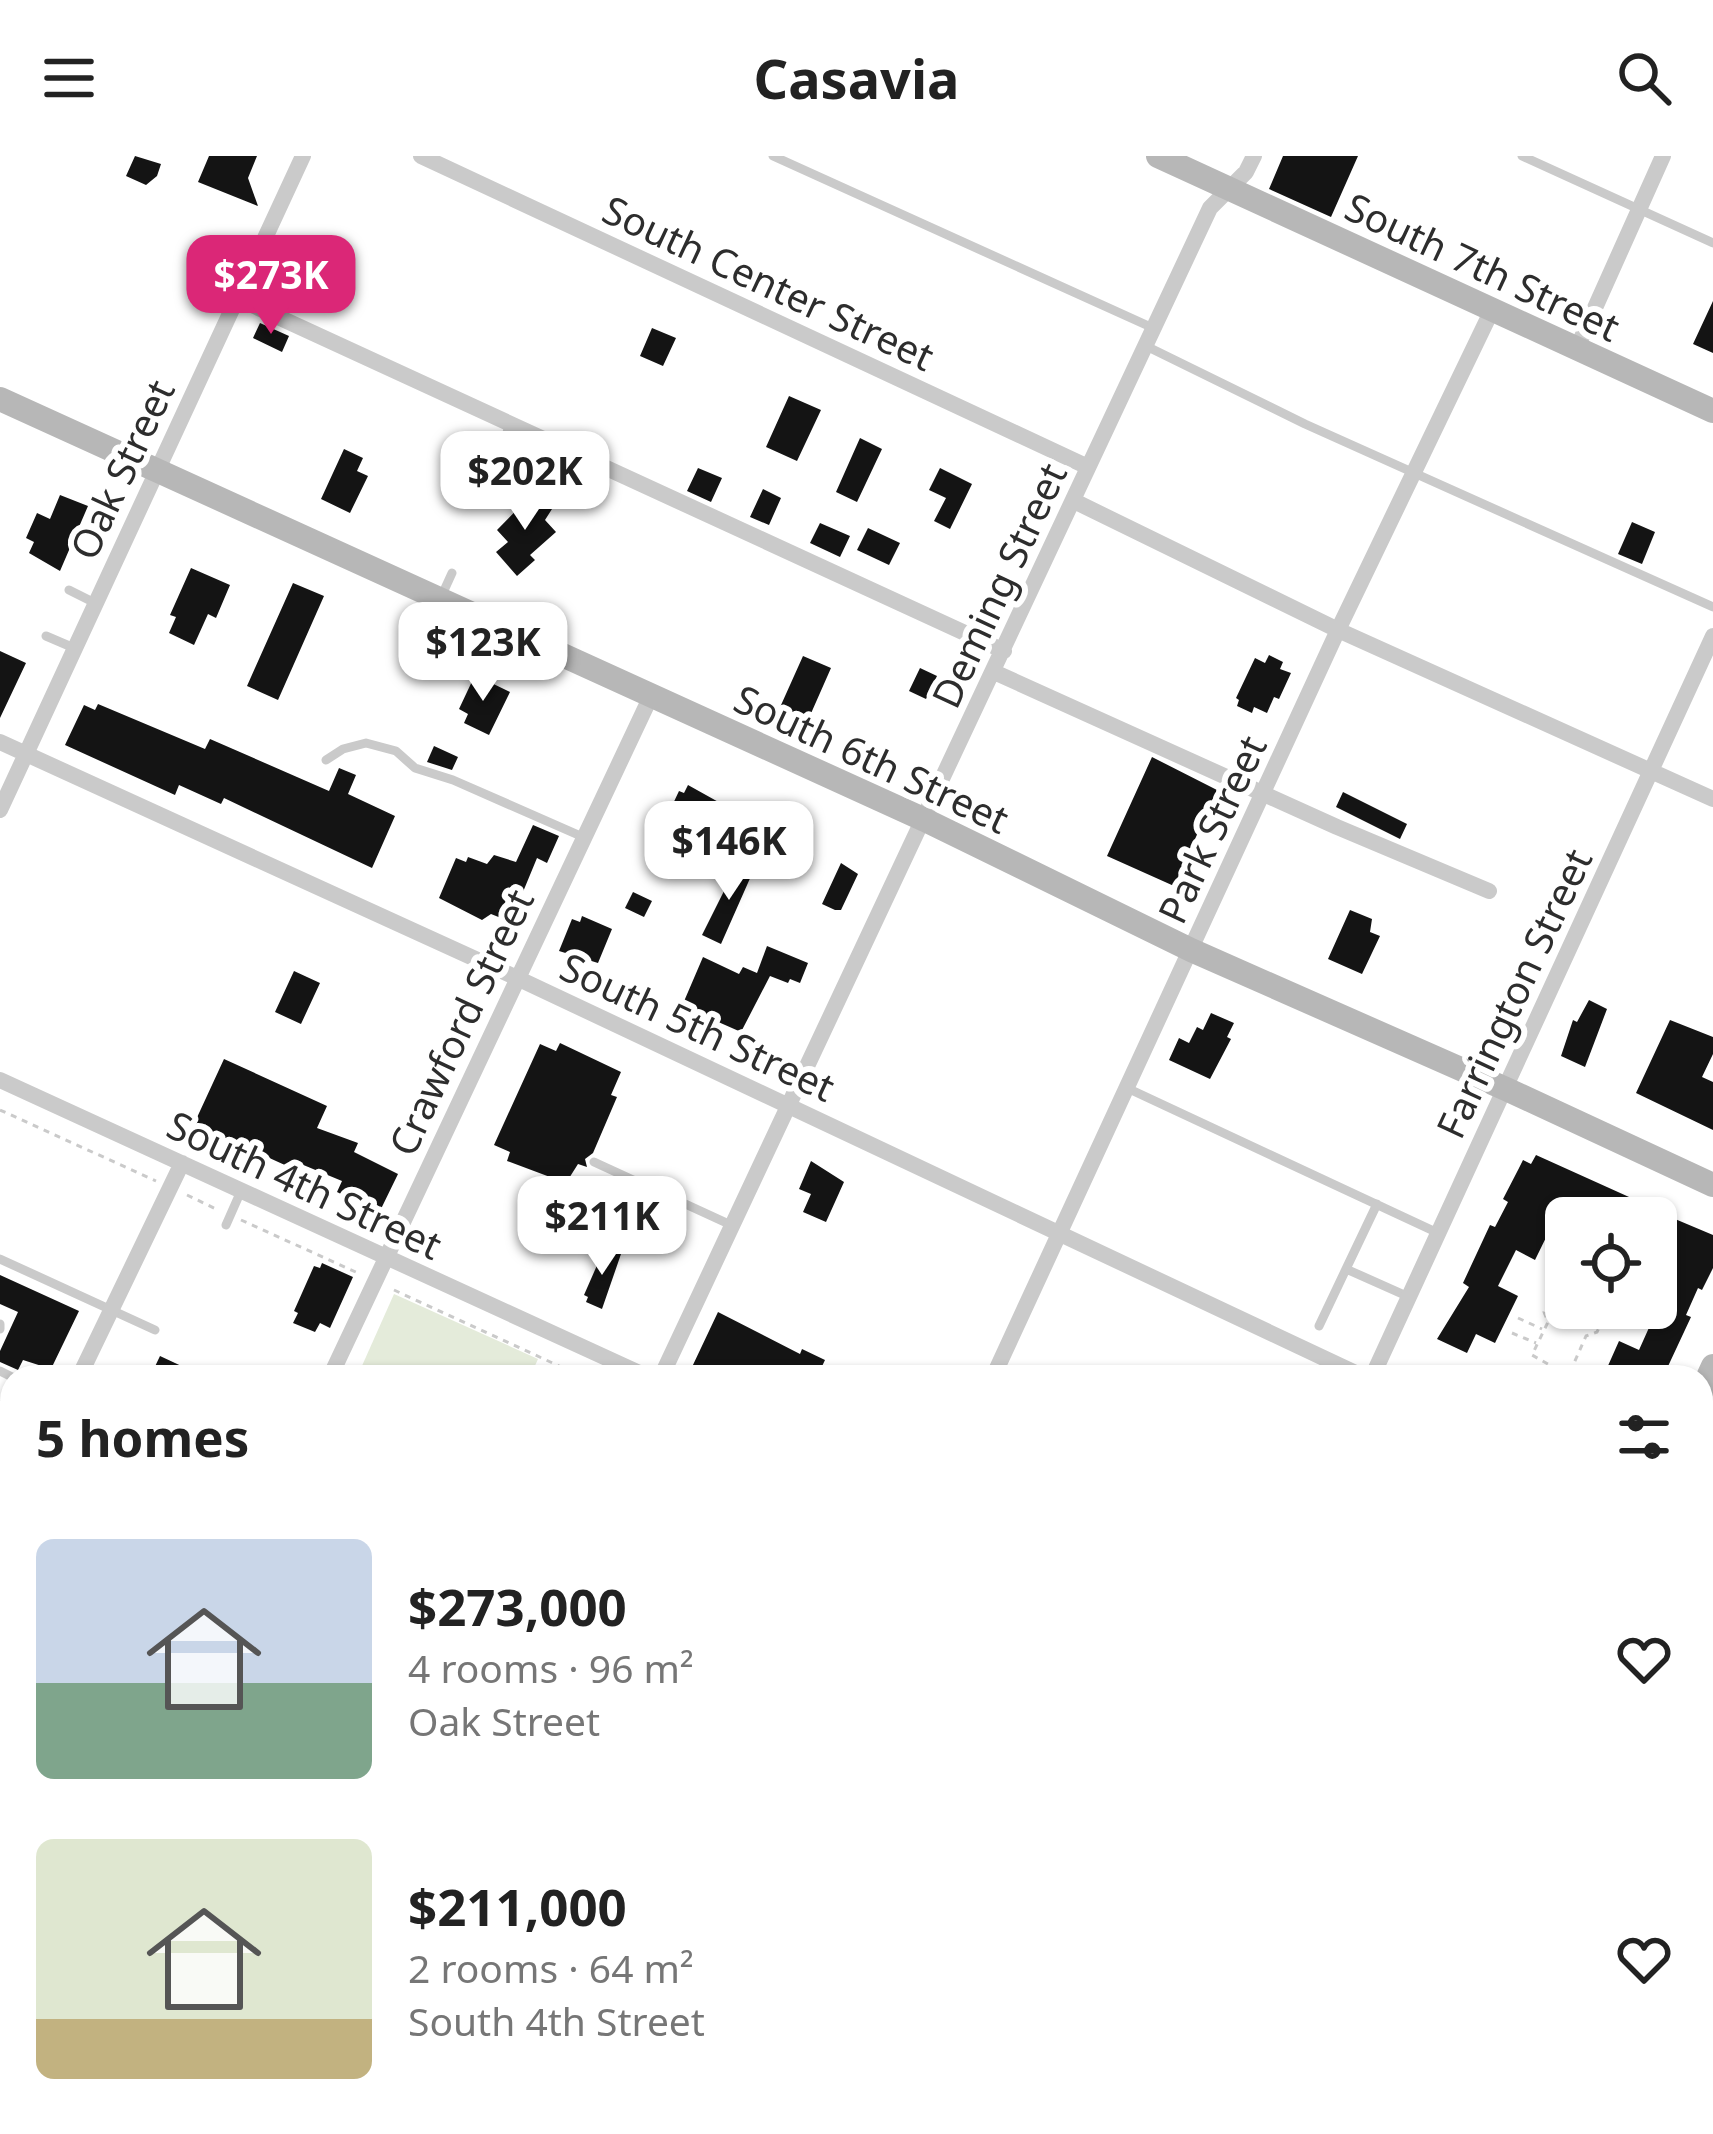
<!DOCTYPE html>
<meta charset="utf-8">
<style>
:root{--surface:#fff;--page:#f2f2f2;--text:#222;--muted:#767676;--accent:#db2777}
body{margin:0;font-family:"Noto Sans",sans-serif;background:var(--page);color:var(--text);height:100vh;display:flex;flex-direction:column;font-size:45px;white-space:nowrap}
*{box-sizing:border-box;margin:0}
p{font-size:39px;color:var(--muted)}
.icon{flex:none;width:66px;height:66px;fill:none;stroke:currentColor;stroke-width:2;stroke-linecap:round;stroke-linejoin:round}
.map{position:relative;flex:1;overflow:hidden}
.details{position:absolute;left:0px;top:1209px;width:1713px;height:771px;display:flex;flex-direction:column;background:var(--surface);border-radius:36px 36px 0 0;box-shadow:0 3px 9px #0004}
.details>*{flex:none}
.buttons{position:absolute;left:1545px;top:1041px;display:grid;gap:24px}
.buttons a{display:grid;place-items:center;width:132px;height:132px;border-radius:18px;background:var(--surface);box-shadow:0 3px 9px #0004;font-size:60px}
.price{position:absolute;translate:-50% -102px;padding:0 27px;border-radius:24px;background:#fff;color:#222;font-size:39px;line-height:78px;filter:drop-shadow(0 3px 6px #0008)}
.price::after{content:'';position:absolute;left:50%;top:72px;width:36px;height:27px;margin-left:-18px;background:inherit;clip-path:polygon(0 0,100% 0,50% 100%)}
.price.current{background:var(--accent);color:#fff}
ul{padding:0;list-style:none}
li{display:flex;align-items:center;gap:36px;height:300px;padding:0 36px}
li span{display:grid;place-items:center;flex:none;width:336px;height:240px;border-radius:18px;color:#555}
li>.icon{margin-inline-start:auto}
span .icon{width:144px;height:144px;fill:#fffc;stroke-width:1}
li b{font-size:51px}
h2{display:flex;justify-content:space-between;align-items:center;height:144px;padding:0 36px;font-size:51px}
header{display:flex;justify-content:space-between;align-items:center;height:156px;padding:0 36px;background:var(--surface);font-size:54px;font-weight:700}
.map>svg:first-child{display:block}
</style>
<header><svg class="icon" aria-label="menu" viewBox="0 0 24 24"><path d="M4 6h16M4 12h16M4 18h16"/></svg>Casavia<svg class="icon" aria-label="search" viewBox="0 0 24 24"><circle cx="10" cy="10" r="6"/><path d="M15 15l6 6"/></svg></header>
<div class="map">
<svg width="1713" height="1978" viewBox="0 0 1713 1978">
<rect width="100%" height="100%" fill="#fff"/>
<!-- green -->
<path fill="#e4ebda" d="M394,1138l144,65 -8,18h-173z"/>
<!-- building -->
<path fill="#141414" d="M135,0l26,8 -4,12 -11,9 -20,-9z
M209,0h48l-9,22 10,28 -60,-24z
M1283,0h75l-27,61 -62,-28z
M1713,145v52l-20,-9z
M260,167l29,13 -7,16 -29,-14z
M652,172l24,10 -13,28 -23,-10z
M789,240l32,14 -24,51 -31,-14z
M860,282l22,11 -25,53 -21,-10z
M344,293l19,9 -6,13 11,5 -18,37 -29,-14z
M698,312l24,10 -11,24 -24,-11z
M940,312l32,16 -22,45 -16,-8 12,-23 -17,-8z
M763,333l18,9 -12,27 -19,-8z
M535,335l17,18 -7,11 11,12 -26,23 5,5 -18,16 -21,-24 12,-10 -11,-12z
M60,339l28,11 -28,65 -31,-18 5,-11 -8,-4 11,-25 13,6z
M1632,366l23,10 -13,32 -24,-10z
M820,367l30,13 -10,21 -30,-14z
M868,372l32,15 -11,22 -32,-15z
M191,412l39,17 -14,33 -8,-4 -14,31 -25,-12 7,-16 -6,-2z
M293,427l31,13 -46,104 -31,-14z
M0,495l26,12 -26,55z
M1269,499l14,7 -3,7 11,4 -12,26 -5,-2 -7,16 -13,-6 -2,6 -15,-7 2,-6 -3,-2 19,-40 10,5z
M803,500l28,12 -26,59 -28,-13z
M920,512l17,8 -11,23 -17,-8z
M475,519l35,17 -21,43 -25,-12 4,-9 -9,-5z
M98,548l107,45 5,-10 119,52 10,-23 17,7 -8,19 47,22 -23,52 -148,-70 -3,6 -42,-19 -4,10 -110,-50 19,-40 11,5z
M434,590l24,11 -6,13 -25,-8z
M1152,601l65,33 -43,96 -67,-30z
M688,629l43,24 -15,32 -10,-5 -13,18 -29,-14 5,-10 -7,-3 17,-36 5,2z
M1343,636l64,32 -7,15 -64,-32z
M533,669l26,11 -12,27 -10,-5 -19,46 -5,-2 -7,18 -15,-6 -9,6 -43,-22 17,-40 10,4 2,-5 19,7 7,-9 22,7z
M740,703l15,8 -34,77 -19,-9z
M841,707l17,11 -17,36h-6l-13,-6z
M633,736l19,9 -8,16 -19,-9z
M1350,754l22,9 -2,13 10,4 -18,38 -34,-15z
M582,760l30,13 -14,34 -39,-12 13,-32 8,3z
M767,790l41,17 -8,20 -10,-4 -2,4 -18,-7 -29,56 -59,-26 21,-49 36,17 4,-7 14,6z
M294,815l26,12 -19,41 -26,-12z
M1589,844l18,9 -22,58 -24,-11 12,-36 4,2z
M1211,857l23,10 -7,14 4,2 -21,40 -41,-19 10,-22 10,5 8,-16 6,3z
M1670,864l43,17v17l-11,23 11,5v48l-77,-37z
M560,887l61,29 -10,23 6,2 -24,56 -8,6 2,8 -9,-3 -12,19 -59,-22 3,-9 -16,-7 46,-101 16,7z
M224,903l103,47 -10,22 41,15 -4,9 44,22 -19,39 -42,-21 5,-11 -41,-17 -3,7 -104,-47z
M1536,999l113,51 -5,12h-53l-29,-13 -27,55 -19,-10 -18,36 20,10 -23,47 -19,-9 -9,19 -30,-14 32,-52 -6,-4 27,-58 5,2 13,-25 -5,-3 15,-29 5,-10 8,4z
M811,1005l33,21 -18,40 -23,-10 8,-18 -12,-5z
M1656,1055l57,24v33l-11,22 -4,-2 -12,27 5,2 -28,60h-60l16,-36 20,9 17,-38z
M605,1091l16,7 -19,55 -16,-7 2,-5 -4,-2z
M322,1107l31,14 -23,51 -10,-5 -5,9 -22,-9 5,-10 -4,-2 20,-45 6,2z
M0,1119l79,36 -28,58 -28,-9 -5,10 -18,-8v-11l18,-39 -18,-8z
M718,1156l82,42 2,-5 23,11 -8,17h-105l-20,-10z
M160,1200l45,21h-55z"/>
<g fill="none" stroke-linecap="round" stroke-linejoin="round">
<!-- path -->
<path stroke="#cacaca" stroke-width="3" stroke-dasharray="6 6" stroke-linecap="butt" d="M0,954l156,71
M242,1000l3,-9
M187,1039l29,14
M241,1064l117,53
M1566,1113l-22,43 4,10 -16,33 39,22
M394,1134l189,87
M1518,1162l24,11
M1512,1177l24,10
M1570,1216l16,-36 11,-4 11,-24
M1545,1221l4,-10
M1701,1736l12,6"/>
<!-- lane -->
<path stroke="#cacaca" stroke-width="9" d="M773,0l380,172
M1522,0l191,87
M1146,190l159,78 408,183
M503,292l6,-23
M69,434l26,13
M442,439l10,-22
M46,480l28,12
M326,604l17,-11 23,-6 30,8 19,17 38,12 130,57
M1127,932l311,145
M594,1006l137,63
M1377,1048l-31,65 63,28
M226,1069l15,-34
M0,1103l155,71
M0,1168v5
M1319,1170l27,-57
M0,1215l12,6
M1701,1541l12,6
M0,1671l12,7
M0,1835l12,-25
M0,1858l12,6
M1701,1879l12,6"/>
<!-- street -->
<path stroke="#cacaca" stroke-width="16" d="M421,0l667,311
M237,142l767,353
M1577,192l86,-192
M1074,345l264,129 375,169
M994,516l343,155 152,64
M0,586l517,236 847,399
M0,654l303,-654
M0,924l648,297
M79,1221l103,-214
M330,1221l321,-681
M661,1221l549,-1169 36,-36 8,-16
M993,1221l345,-747 154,-320
M1372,1221l341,-741
M1701,1366l12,5
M1701,1706l12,6
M69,1978l4,-10
M1042,1978l3,-10
M1360,1978l4,-10"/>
<!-- secondary -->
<path stroke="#b7b7b7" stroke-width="24" d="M1158,0l555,255
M0,243l925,421 266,130 315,139 207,96
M1701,1236l12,-26"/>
<!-- highway -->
<path stroke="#949494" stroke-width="30" d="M0,1259l12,5
M0,1306l12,5
M1430,1968l22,10
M1538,1968l22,10"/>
</g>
<g text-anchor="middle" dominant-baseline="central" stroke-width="12" stroke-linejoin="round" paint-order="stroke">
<!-- street labels -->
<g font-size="39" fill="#2d2d2d" stroke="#fff">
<text transform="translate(1483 110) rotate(25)">South 7th Street</text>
<text transform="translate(769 126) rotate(25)">South Center Street</text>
<text transform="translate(121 313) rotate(-65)">Oak Street</text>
<text transform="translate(998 429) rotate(-65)">Deming Street</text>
<text transform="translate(872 602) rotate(25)">South 6th Street</text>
<text transform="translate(1211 673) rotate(-65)">Park Street</text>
<text transform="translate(1513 837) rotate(-65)">Farrington Street</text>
<text transform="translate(460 866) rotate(-65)">Crawford Street</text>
<text transform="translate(698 870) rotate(25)">South 5th Street</text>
<text transform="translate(305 1028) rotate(25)">South 4th Street</text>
</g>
</g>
</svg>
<div class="buttons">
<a><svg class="icon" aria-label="locate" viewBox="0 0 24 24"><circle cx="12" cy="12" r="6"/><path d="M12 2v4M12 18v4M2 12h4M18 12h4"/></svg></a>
</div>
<b class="price current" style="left:271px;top:181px">$273K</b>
<b class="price" style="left:525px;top:377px">$202K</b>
<b class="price" style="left:483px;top:548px">$123K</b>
<b class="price" style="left:729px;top:747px">$146K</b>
<b class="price" style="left:602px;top:1122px">$211K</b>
<section class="details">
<h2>5 homes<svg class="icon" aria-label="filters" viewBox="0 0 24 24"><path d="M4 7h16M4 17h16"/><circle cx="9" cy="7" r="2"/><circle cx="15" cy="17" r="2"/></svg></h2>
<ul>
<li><span style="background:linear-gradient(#c9d6e8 60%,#7fa58c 0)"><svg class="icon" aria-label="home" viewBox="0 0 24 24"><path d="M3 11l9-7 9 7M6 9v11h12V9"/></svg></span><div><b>$273,000</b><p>4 rooms · 96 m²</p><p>Oak Street</p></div><svg class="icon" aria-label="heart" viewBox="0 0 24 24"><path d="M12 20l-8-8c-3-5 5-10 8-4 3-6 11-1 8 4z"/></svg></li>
<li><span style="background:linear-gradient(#dfe7d0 75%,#c2b280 0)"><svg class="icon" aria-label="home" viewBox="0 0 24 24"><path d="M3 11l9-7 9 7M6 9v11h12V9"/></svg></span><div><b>$211,000</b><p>2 rooms · 64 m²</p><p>South 4th Street</p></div><svg class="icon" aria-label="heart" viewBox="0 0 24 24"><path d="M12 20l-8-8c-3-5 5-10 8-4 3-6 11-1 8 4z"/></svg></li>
</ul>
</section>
</div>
